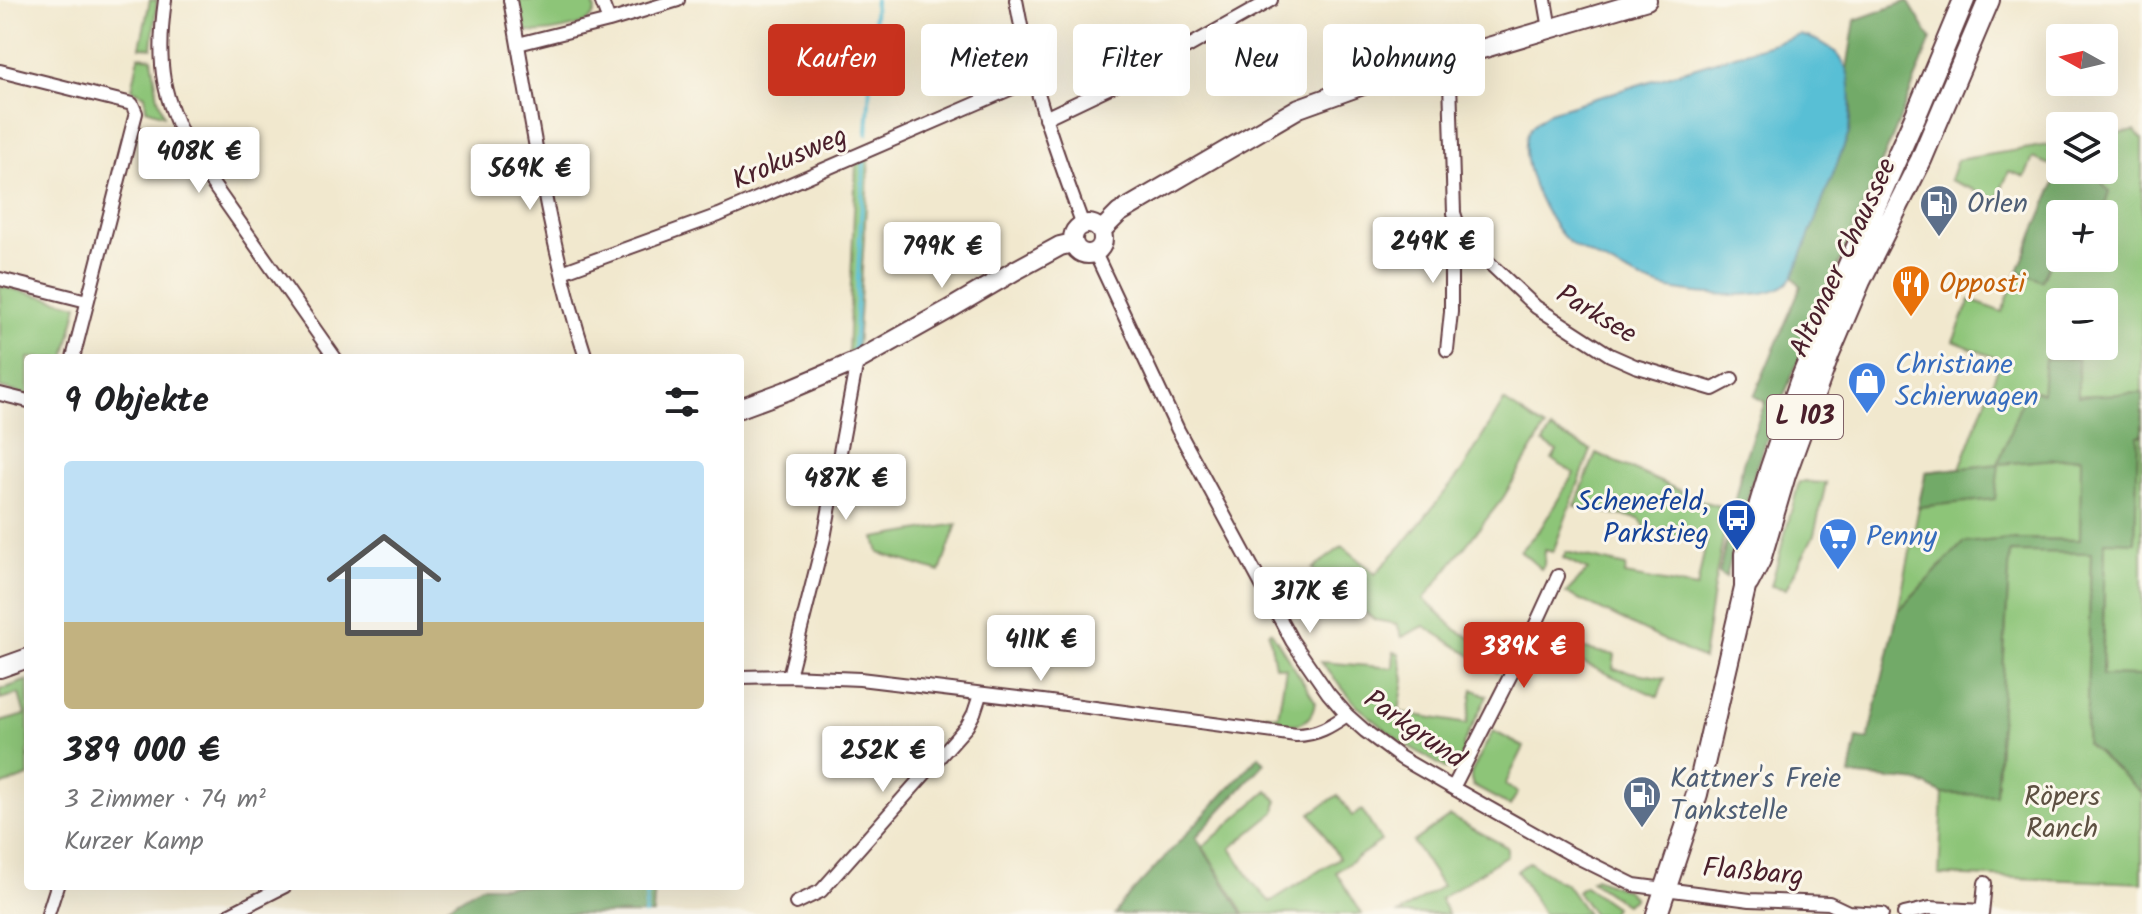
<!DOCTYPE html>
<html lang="de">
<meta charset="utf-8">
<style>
:root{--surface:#fff;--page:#f2f2f2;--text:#202124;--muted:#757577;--accent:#c8321e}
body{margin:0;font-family:Kalam,sans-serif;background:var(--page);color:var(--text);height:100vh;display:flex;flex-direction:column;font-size:30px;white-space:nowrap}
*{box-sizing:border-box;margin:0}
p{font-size:26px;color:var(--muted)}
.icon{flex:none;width:44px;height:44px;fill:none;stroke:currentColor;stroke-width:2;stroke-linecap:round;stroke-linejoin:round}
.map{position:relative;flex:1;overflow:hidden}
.side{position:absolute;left:24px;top:354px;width:720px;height:536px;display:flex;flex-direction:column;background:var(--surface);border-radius:8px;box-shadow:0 8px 32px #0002}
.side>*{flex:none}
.hud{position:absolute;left:768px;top:24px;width:760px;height:72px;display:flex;gap:16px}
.needle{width:52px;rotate:278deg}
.buttons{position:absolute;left:2046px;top:24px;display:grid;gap:16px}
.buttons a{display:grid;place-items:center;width:72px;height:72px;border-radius:8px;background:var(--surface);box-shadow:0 8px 32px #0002;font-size:40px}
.price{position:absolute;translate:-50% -68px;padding:0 18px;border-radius:8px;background:#fff;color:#222;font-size:26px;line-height:52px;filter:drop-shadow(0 2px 4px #0008)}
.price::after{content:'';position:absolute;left:50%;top:48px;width:24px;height:18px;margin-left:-12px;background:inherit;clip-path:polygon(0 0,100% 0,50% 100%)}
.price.on{background:var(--accent);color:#fff}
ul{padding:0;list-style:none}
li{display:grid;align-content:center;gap:16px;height:424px;padding:0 40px}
li span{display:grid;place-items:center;height:248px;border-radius:8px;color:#555}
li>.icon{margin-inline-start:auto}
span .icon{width:144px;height:144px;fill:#fffc;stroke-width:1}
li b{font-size:34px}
h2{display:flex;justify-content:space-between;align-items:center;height:96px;padding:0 40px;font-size:34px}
.chip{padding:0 28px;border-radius:8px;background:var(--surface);box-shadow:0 8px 32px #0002;font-size:28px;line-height:72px}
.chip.on{background:var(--accent);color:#fff}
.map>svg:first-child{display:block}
</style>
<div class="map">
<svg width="2142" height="914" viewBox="0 0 2142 914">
<rect width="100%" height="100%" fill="#fbf7ec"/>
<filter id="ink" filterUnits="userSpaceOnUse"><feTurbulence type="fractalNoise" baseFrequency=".0125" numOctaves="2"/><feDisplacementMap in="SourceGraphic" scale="16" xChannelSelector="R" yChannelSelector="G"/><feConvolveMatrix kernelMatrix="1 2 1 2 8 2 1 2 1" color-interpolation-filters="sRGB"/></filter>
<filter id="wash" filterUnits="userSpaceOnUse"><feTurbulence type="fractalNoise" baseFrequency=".006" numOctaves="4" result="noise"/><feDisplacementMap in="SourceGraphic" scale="32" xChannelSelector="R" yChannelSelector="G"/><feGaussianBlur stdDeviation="1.8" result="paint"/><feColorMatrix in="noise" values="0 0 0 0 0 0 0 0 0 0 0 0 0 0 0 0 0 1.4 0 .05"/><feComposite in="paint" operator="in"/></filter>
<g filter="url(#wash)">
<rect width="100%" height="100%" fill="#f1e8ce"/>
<!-- green -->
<path fill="#8dc578" stroke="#6c7252" stroke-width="2" fill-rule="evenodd" d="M150,0h7l-5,48 -12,-1z
M517,0h76l2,11c-2,5 -3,7 -8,10 -8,6 -53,16 -61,9 -8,-7 -7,-20 -9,-30z
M1971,0h7l-60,148 -27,54z
M139,56l13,2 6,40 6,17 -18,-6 -1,-14 -13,-6z
M2135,131l7,9v253c-38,2 -78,6 -115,-4l-28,74 83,-6 -2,83 -69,-1 -48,4 -65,68 28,-139 34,-4 41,-108 -48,-19 17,-41 32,12 16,-41 24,9 18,-40v18h44v-44h-2l7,-22 -17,-22h12v-34zM2060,302h44v44h-44z
M2060,143v26l-27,-11 -8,19 -16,-6 -12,29 -47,-20 7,-20z
M869,158l-12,191 -9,4 8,-189z
M0,286l78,19 -13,53h-37v37l-28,-7z
M1504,401l41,27 -42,70 -79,101 32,31 44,24 3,6 -6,12 -73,-46 -22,11 -5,-13 -22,-4 -63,-51 31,-23 32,28 34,-37 53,-66z
M1551,430l40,20 -38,102 -8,-2 -1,15 -3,4 -21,-18 21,-23 33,-55 -22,-13 5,-9 -14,-8z
M2142,435v241h-40l3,-135h30l3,-105z
M1596,453l109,49 24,7 -15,77 -11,73 -137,-66 22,-23 -25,-12 3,-6 60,14 -1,9 72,13 9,-46 -57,-10 -10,-13 -64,-13z
M1799,482l27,1 -12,52 -28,54 -15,-3z
M957,524l-17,48 -61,-19 -4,-15z
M2010,551l81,2 -5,190 56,50v90l-203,-8 4,-81h53z
M1271,631l44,70c-3,31 -29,23 -51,20l2,-7 12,2 8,-48 -11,-2 -6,-33z
M1555,643l60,12 -2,14 52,9 -7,19 -92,-42 -9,16 -12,-6z
M1394,652l5,1 5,26 -5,33 68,12 6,-35 14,7 -24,49c0,12 -5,26 -18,23l-45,-27 -43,-35 -36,-44 72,6z
M28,680v96l-28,10v-64l25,-7 -6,-21 -19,5v-9z
M1493,731l31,16 -19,38 13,7 -8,14 -37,-20 -2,-7v-6z
M1268,790l9,11 -2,11 -44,36 22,35 17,19 69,-44 -28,-45 27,-18 14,21 10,-6 19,31 -45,31 26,42h-117l-42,-67z
M1450,816l57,31v8l-67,44 8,15h-50l44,-28 -29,-44z
M1529,862l30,19 6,2 22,31h-44l-26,-43z
M1595,878l31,12 8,8 -9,6 -34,-23z
M1585,886l30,21 -4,7h-18l-16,-23z"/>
<!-- forest -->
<path fill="#72aa68" stroke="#5e644a" stroke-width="2" d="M1908,1l23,38 -36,92 -116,276 -23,61 -30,110 -7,-5 24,-110 22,-61 -11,-6 47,-110 -8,-9 56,-144 2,-25 -4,-39 8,-49z
M2060,170h32l17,22 -7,22h-42v26l-18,41 -24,-10z
M2045,359h33v37l64,-3v42l-4,1 -3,106 -30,-1 -3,134 40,1v117l-56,-50 5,-190 -81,-1 -14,243 -53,-1 -23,-12 -70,-7 7,-37 11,2 30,-129 65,-68 48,-4 69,1 1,-83 -82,7 -4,35 -77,8 8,-35 72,-8 28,-75 16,4z
M1259,756l6,7 -69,74 47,77h-128l6,-10z
M481,886h174l-2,28h-218z"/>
<!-- water -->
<path fill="#58bfd5" stroke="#516f80" stroke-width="2" d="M1800,35c57,14 52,48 49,98l-56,144c-3,3 -5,6 -8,8 -22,16 -89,9 -115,4 -25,-5 -50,-19 -73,-31 -8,-5 -20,-9 -27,-15 -22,-18 -53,-82 -42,-110 4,-10 14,-15 22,-21z"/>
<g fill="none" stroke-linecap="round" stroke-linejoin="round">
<!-- stream -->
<path stroke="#58bfd5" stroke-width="4" d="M867,134l8,-134
M854,351l10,-188
M645,914l3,-28"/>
</g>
</g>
<g filter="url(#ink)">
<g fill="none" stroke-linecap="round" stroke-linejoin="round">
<defs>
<path id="street" d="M165,0c-9,65 -3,98 28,156l142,202
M510,0c22,120 38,242 76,358
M601,0l8,21
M1016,0c14,80 39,149 67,225
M1545,0l5,29
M518,44l91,-23 69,-21
M1445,60l5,21 4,132 6,18 26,29 50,47 74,48 25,11 78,23 19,-10
M0,71l132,33 4,9 -63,245
M1045,118l105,-50 121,-68
M1095,253l83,177 114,211 36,52 19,22 18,16 36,27 52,30 114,64 67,33 116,15 79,3 19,9 34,2
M562,272l157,-57 314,-136
M0,279l87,22
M1447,350l4,-38v-55l9,-26
M0,394l28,7
M789,676l35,-138 33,-177
M740,677l49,-1 71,3 183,22 253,34c21,0 35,-9 51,-20
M1453,788l76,-149 29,-63
M796,903l25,-12 146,-165 7,-13 6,-18
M48,914l9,-28
M230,914l55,-28
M1904,914l26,-6 52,3
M1982,914l3,-31"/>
<path id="secondary" d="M1073 239a15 15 0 1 1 30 0a15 15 0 1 1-30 0Z
M1101,231l18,-18 180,-105 78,-28 270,-80
M740,408l46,-17 71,-30 91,-51 68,-40 44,-24 13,-3
M0,668l28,-10"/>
<path id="primary" d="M1748,583l12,-23 25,-85 44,-121 31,-73 61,-121 68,-160
M1657,914l40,-120 48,-206v-34l25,-84 30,-88 47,-113 72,-161 45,-108"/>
</defs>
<!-- street casing -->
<use href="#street" stroke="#633d43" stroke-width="16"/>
<!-- secondary casing -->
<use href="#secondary" stroke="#633d43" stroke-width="22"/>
<!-- primary casing -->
<use href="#primary" stroke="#633d43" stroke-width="24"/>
<!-- street -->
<use href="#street" stroke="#fff" stroke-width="12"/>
<!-- secondary -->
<use href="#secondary" stroke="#fff" stroke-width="18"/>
<!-- primary -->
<use href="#primary" stroke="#fff" stroke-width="20"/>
</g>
</g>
<!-- icons -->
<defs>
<symbol id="fuel-pin" viewBox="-11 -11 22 30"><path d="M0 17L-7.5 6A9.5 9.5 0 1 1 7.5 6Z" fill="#5c6f8a" stroke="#fbf7ec"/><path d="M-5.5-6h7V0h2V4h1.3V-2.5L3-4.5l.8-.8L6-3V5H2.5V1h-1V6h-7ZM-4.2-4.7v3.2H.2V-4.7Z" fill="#fff"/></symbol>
<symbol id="restaurant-pin" viewBox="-11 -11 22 30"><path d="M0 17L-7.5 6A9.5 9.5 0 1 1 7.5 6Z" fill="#e8710a" stroke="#fbf7ec"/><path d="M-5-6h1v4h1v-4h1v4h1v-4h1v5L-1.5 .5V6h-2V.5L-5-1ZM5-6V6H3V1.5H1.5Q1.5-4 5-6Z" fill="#fff"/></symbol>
<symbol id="shop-pin" viewBox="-11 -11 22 30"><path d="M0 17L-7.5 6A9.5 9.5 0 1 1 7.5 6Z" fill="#3f7fe0" stroke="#fbf7ec"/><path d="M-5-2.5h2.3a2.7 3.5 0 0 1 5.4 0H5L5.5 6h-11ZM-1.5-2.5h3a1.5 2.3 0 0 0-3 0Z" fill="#fff"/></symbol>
<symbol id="bus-pin" viewBox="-11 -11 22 30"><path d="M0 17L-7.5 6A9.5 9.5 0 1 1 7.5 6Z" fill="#1a4fb4" stroke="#fbf7ec"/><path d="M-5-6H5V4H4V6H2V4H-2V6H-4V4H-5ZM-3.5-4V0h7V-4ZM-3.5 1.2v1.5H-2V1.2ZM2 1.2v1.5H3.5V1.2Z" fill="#fff"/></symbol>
<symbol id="supermarket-pin" viewBox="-11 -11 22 30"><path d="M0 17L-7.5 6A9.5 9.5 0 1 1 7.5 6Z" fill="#3f7fe0" stroke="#fbf7ec"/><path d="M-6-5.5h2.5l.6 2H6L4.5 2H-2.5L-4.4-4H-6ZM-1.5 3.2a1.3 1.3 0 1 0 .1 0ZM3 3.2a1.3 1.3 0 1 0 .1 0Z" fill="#fff"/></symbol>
</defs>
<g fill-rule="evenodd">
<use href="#fuel-pin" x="1917" y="182" width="44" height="60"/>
<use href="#restaurant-pin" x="1889" y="262" width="44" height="60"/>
<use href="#shop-pin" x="1845" y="359" width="44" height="60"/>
<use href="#bus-pin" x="1715" y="496" width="44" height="60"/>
<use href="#supermarket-pin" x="1816" y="515" width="44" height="60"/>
<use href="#fuel-pin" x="1620" y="773" width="44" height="60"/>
</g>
<g text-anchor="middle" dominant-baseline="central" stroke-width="6" stroke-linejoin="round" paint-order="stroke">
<!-- shield labels -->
<rect fill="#fbf7ec" stroke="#7f6065" stroke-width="2" x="1767" y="395" width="76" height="44" rx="6"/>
<g font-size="26" font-weight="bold" fill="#4a1f2b">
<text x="1805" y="417">L 103</text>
</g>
<!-- street labels -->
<g font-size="28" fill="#4a1f2b" stroke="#fbf7ec">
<text transform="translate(790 159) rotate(-23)">Krokusweg</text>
<text transform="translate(1844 258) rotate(-65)">Altonaer Chaussee</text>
<text transform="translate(1596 315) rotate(31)">Parksee</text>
<text transform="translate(1414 730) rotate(35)">Parkgrund</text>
<text transform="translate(1753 873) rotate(5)">Flaßbarg</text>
</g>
<!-- service labels -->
<g font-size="28" fill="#4e5e75" stroke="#fbf7ec" text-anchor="start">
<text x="1967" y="204">Orlen</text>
<text x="1670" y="779">Kattner's Freie<tspan x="1670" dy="32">Tankstelle</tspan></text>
</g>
<!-- food labels -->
<g font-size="28" fill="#c56008" stroke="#fbf7ec" text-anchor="start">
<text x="1939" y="284">Opposti</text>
</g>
<!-- shop labels -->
<g font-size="28" fill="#366cbe" stroke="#fbf7ec" text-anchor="start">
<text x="1895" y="365">Christiane<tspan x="1895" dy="32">Schierwagen</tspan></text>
<text x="1866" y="537">Penny</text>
</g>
<!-- transit labels -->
<g font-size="28" fill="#164399" stroke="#fbf7ec" text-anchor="end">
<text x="1709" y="502">Schenefeld,<tspan x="1709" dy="32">Parkstieg</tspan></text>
</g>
<!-- park labels -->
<g font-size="28" fill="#5e5142" stroke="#fbf7ec">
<text x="2062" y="797">Röpers<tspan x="2062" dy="32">Ranch</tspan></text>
</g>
</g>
</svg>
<div class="buttons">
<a><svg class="needle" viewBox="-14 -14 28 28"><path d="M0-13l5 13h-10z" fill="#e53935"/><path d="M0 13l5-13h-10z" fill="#757577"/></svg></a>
<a><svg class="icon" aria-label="layers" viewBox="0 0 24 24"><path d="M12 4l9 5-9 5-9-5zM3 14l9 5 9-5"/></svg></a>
<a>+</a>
<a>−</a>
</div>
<b class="price" style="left:199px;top:195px">408K €</b>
<b class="price" style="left:530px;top:212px">569K €</b>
<b class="price" style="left:1433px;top:285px">249K €</b>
<b class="price" style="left:942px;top:290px">799K €</b>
<b class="price" style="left:846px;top:522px">487K €</b>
<b class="price" style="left:1310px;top:635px">317K €</b>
<b class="price" style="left:1041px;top:683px">411K €</b>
<b class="price on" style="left:1524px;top:690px">389K €</b>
<b class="price" style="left:883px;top:794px">252K €</b>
<div class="hud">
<a class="chip on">Kaufen</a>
<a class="chip">Mieten</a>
<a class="chip">Filter</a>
<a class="chip">Neu</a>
<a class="chip">Wohnung</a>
</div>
<section class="side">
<h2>9 Objekte<svg class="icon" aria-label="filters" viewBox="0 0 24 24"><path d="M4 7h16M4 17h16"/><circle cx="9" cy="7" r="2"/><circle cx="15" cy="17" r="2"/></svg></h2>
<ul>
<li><span style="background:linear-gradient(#bfe0f5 65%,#c2b280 0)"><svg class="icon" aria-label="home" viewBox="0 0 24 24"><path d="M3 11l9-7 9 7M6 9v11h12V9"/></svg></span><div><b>389 000 €</b><p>3 Zimmer · 74 m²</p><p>Kurzer Kamp</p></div></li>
</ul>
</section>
</div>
